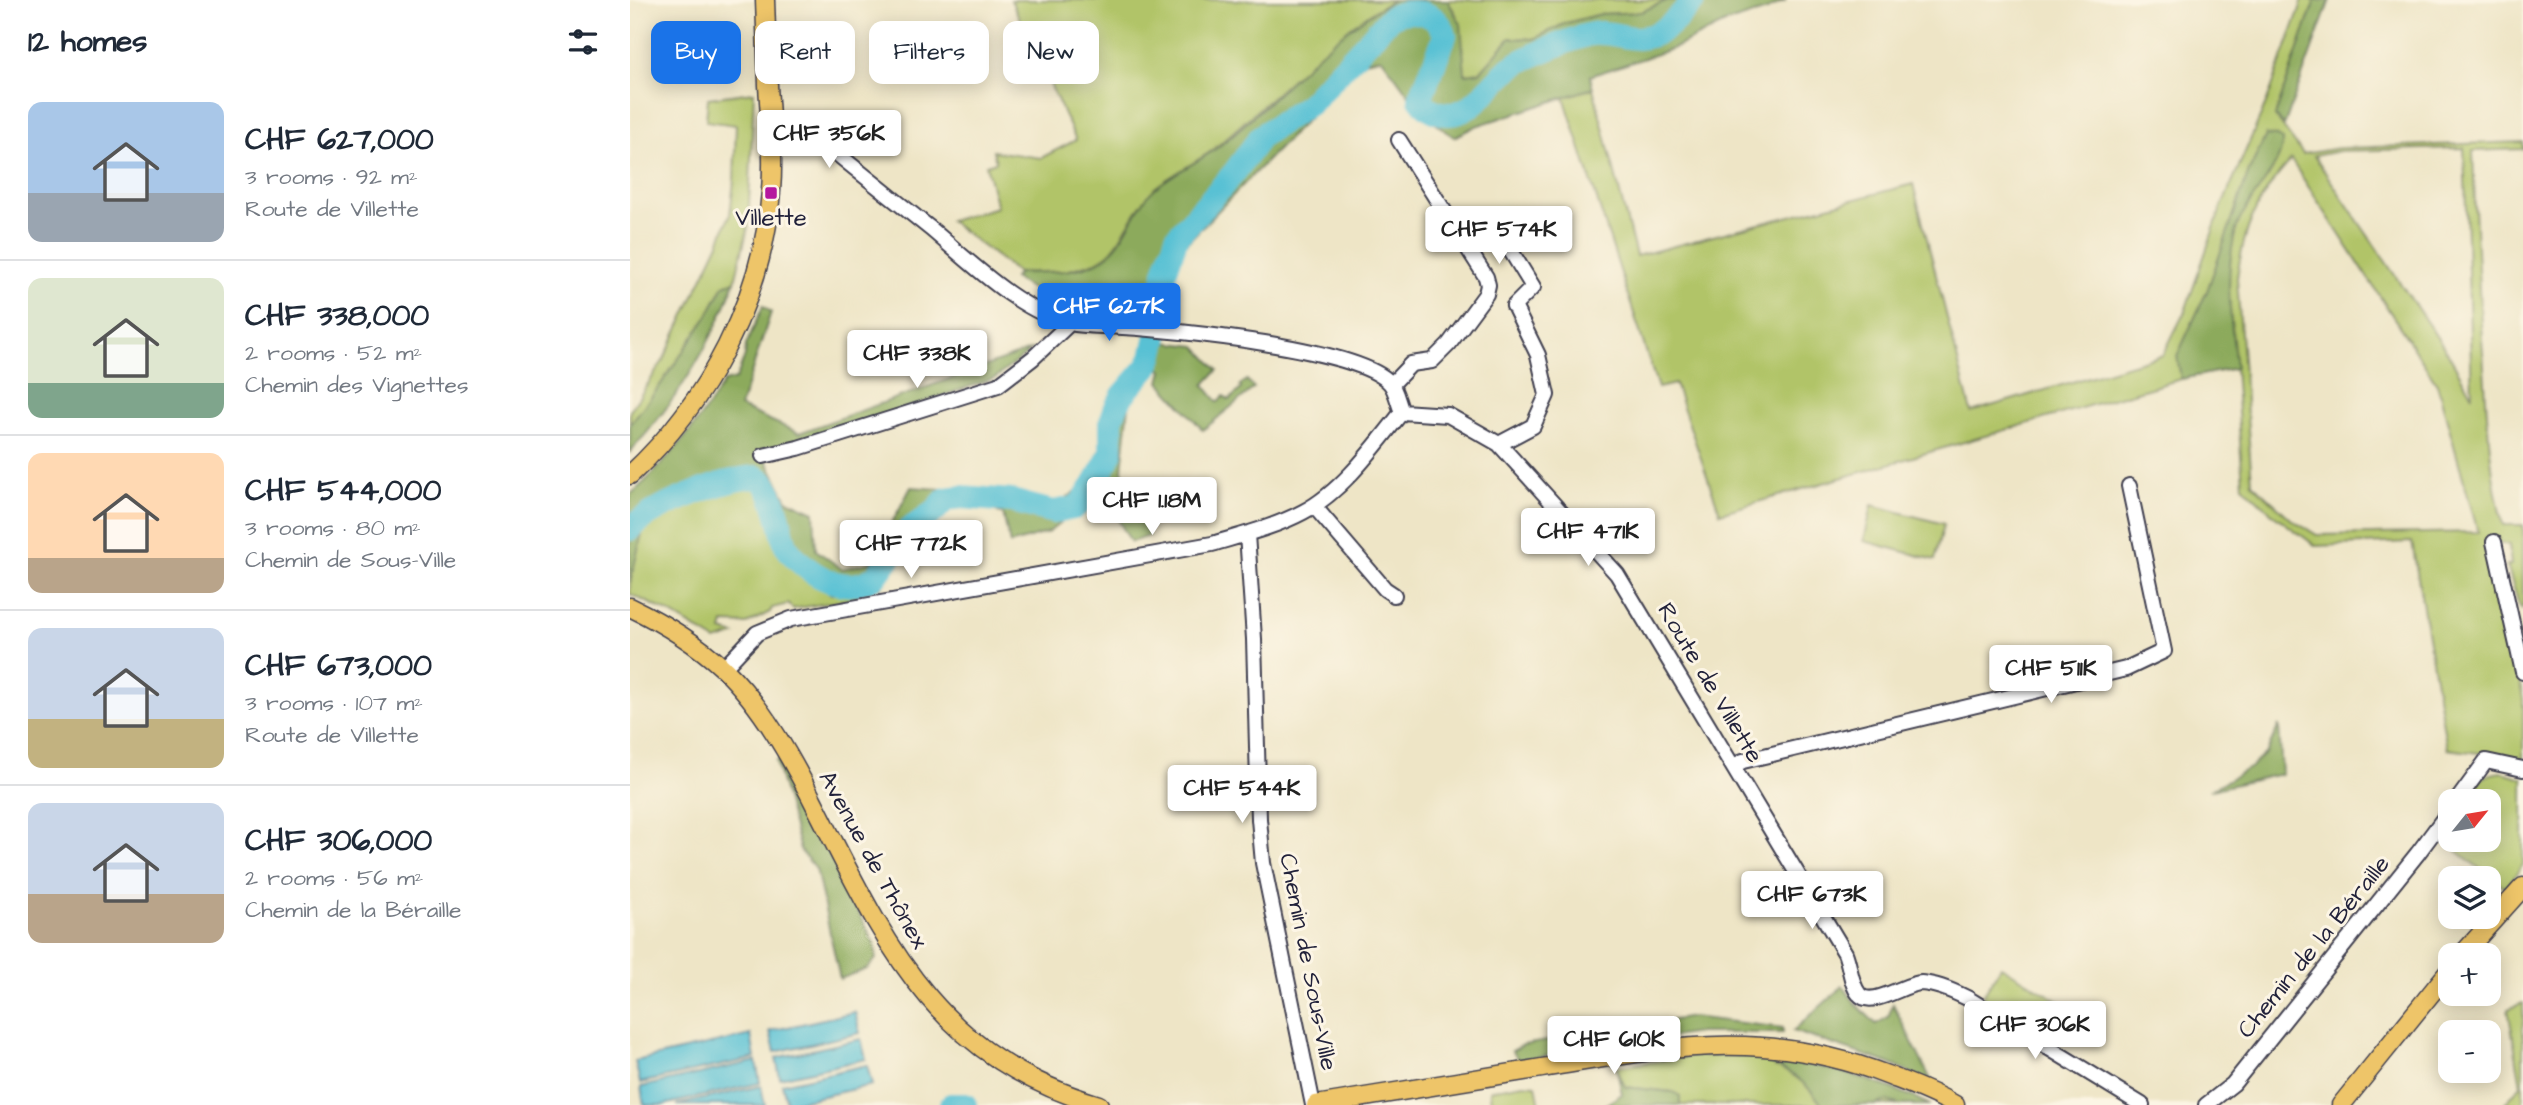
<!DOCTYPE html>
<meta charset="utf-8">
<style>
:root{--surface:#fff;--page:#f6f6f7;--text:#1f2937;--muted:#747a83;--line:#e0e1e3;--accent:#1a73e8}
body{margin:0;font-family:"Architects Daughter",sans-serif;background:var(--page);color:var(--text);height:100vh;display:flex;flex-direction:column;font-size:26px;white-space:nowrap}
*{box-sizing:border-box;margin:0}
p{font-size:23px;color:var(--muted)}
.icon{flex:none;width:38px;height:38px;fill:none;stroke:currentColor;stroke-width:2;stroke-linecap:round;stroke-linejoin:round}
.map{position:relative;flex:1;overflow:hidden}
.details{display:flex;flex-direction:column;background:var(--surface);width:630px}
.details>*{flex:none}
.guide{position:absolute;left:21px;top:21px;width:665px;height:63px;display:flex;gap:14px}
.needle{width:46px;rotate:60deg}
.controls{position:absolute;left:1808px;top:789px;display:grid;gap:14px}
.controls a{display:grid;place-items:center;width:63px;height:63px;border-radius:14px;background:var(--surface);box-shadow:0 4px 18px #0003;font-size:35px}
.price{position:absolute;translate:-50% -60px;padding:0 16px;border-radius:7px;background:#fff;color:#222;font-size:23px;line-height:46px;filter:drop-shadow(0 2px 4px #0008)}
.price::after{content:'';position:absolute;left:50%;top:42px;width:21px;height:16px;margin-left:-10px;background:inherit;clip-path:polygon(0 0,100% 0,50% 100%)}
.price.current{background:var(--accent);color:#fff}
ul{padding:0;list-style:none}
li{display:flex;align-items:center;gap:21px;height:175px;padding:0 28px}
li+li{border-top:2px solid var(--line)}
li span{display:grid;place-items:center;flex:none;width:196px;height:140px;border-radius:14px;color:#555}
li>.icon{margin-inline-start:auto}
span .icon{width:84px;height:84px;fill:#fffc;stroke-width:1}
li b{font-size:30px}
h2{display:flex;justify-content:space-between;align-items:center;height:84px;padding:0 28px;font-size:30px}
.pill{padding:0 24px;border-radius:14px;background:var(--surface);box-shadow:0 4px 18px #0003;font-size:24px;line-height:63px}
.pill.current{background:var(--accent);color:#fff}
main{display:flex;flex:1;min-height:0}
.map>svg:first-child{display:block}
</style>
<main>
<section class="details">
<h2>12 homes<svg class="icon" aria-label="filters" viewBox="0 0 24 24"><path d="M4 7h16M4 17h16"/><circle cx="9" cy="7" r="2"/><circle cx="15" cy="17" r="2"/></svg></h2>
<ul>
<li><span style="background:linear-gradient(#a9c7e8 65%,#9aa5b1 0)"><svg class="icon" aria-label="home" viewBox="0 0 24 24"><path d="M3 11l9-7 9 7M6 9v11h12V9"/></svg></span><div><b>CHF 627,000</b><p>3 rooms · 92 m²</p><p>Route de Villette</p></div></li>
<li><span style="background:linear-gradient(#dfe7d0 75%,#7fa58c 0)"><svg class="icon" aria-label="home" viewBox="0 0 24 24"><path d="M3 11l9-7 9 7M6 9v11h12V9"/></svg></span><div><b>CHF 338,000</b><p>2 rooms · 52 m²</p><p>Chemin des Vignettes</p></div></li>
<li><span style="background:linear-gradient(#ffd9b3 75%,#b9a48a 0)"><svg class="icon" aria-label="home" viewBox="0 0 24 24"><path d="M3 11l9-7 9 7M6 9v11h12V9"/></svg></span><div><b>CHF 544,000</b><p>3 rooms · 80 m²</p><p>Chemin de Sous-Ville</p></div></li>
<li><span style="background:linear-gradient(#c9d6e8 65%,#c2b280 0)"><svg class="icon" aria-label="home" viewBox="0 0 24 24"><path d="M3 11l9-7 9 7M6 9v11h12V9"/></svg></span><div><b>CHF 673,000</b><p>3 rooms · 107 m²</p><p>Route de Villette</p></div></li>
<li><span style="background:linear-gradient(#c9d6e8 65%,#b9a48a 0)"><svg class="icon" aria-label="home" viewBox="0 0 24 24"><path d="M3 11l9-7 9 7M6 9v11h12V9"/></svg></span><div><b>CHF 306,000</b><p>2 rooms · 56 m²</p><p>Chemin de la Béraille</p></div></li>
</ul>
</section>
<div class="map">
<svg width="1893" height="1105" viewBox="0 0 1893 1105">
<rect width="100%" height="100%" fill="#fcf5e5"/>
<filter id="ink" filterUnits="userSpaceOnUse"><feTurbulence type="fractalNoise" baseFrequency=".0143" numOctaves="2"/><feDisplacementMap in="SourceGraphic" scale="14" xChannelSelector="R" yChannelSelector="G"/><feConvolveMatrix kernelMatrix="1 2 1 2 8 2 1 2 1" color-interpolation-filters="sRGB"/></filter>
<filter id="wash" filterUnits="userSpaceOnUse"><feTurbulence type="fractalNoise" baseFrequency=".00686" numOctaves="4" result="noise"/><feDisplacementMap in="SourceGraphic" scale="28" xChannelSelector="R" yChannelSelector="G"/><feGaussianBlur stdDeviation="1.57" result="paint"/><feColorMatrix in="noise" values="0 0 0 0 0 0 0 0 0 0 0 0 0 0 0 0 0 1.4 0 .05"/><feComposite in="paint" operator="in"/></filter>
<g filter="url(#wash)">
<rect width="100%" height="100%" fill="#eee5c6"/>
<!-- green -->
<path fill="#b1c468" stroke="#6a7352" stroke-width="2" fill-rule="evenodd" d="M381,0h383l-22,12 -61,50 -98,88 -57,37 -16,19 -29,47 -15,9 -31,9 -47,2 -68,-52 47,-14 -11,-42 10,-3 -3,-11 48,7 35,-18z
M817,0h221l-27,12 -40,2 -35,9 -32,16 -24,-1 -45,60 -9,-84z
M1673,0h12l-40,116 28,38 36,-6 184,-6v7l-50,2c2,63 5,125 9,188 5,62 5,125 21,186h20v85l-4,-5 -12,-40h4l-2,-20 -17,-5 31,159v65l-36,-10 -40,-5 -35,-207 -96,4 -42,-31 -31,-29 -8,-118 -54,11 -461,134 -45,-129 -17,4 -94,-291 29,-9 43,168 277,-72 58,228 192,-57 22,-44 36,-103 46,-107zM1834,148l8,248 -23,-41 -135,-199 26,-5zM1661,160l146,224 41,148 -161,3 -25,-15 -40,-37 -15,-205c7,-51 19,-79 54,-118z
M124,92l-6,135 -13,54 -11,4 -17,32 -48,70 -29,37v-13l33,-50 56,-118 11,-29 4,-33 2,-56 -30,-4 2,-23z
M124,484l15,22 7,27 55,61 25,-3 2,7 -65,11 -5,-5 -16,4 -2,4 -23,12 -23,-1 -2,8 12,4 -18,6 -46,-28 -40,-19v-11l13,-58 31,-17z
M1242,505l72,19 -9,36 -71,-19z
M1872,772l21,6v87l-18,23 -66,-51 11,-16v19h38v-38l-24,-1c12,-17 16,-27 38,-29z
M1371,966l61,37 -18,32 -62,-38z
M1893,1003v102h-19l17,-20 -13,-76z
M1122,1055c62,7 121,22 178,50h-250l-7,-13 -48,-5 -9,-20 76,-11z
M893,1084l13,1 4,20h-49l-1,-15z"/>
<!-- forest -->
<path fill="#8caa5c" stroke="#57664c" stroke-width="2" d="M764,0h53l14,24 4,50 15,-2 30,-34 24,1 32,-16 35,-9 40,-2 27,-12h118l-19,10 -42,13 -53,26 -82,27 3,12 -117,38 -22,11 -32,-24 -40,-55 -18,3 -189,194 -8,-1 -10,43 1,25 -87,-15 -30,-12 -27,-17 4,-5c25,-1 55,1 79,-11 28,-14 35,-53 58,-74 18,-15 40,-24 59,-38 62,-47 110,-114 180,-150z
M1685,0h15l-46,126 -9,-10z
M1636,135l11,1 5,4c2,27 -36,59 -45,87 -14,46 -6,93 -1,141l-55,11 -4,-23 30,-65 42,-120z
M105,281c-23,64 -59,121 -105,171v-28l29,-37 48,-70 17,-32z
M133,306l8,6 -31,95 59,26 234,-84 -38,29 -192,65 -42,7 26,50 27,12 2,38 26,19 29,-7 40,-75 77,5 52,26 51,-38 23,-79 15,4 -7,65 27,66 -18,6 -30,-52 -52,42 -39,12 -7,-30 -19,-8h-29l-44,33 -30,48 -50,7 -44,-37 -11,-24 -7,-27 -16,-22 -79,24 -30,17 -14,58v-88c38,-33 67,-70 94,-113l12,-3 9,-23 1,-11z
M533,342l33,4 22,24 -14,15 14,17 6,-6 5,4 12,-11 -1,-4 7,-5 7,8 -51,42 -43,-48 3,-12 -9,-3z
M1649,725l3,49 -72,16 41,-23 16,-15z
M151,758l94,187 1,14 -9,10 -27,10 -24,-110 -16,-19 -24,-89z
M1213,986l13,18 20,20 12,-7 5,-13 39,78 -44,-19 -95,-32z
M1062,1017l91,11v5h-84l-180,27 -7,-9 11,-6z
M1141,1058c56,8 108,22 159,47h-29l-14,-4 -13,4h-52c-13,-18 -26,-32 -47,-38z
M986,1067l9,20 48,5 7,4v9h-75l17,-11z"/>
<!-- water -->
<path fill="#58c1d4" stroke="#3d7288" stroke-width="2" d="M225,1012l5,21 -85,19 -5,-21z
M121,1035l4,23 -115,25 -5,-22z
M231,1039l5,20 -86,19 -4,-20z
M126,1061l4,22 -97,22h-19l-3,-18z
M237,1065l5,20 -85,19 -5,-20z
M131,1086l4,19h-88z"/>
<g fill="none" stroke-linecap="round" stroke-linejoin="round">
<!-- river -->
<path stroke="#58c1d4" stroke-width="24" d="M0,529c23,-23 94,-50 126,-52 19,7 24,51 30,69 19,28 61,53 91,29l33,-46 25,-18 11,-12 16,-2 50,4 41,11 21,-4 8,-6 12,-17 14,-26 3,-7v-31l5,-14 7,-12 24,-28 5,-10 8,-34 5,-51 12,-35 57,-64 27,-37 48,-32 81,-86c19,-11 50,-7 55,18l-25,63c5,8 12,12 21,14 32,8 50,-34 74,-48 16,-10 68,-32 86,-32 12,0 25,5 37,5 26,-1 41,-21 56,-38
M321,1105h14"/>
</g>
</g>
<g filter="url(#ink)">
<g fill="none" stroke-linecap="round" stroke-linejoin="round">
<defs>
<path id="minor" d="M142,118l28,10 24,15c35,29 71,57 107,86 38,32 89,83 139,94 17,4 36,2 53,4 51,3 236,21 267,56 6,7 8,20 12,29
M762,384l19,-20 21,-3 17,-17 37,-50 2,-9 -2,-8 -87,-137
M772,412l46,3 51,29 118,130 228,379c5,12 6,32 14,41 12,15 46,-11 62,-11 16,1 32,8 46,15l175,107
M869,444l34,-18 14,-31 -9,-40 -24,-49 19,-19 -27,-44
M133,456l35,-8 200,-63 35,-27 37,-35
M684,506l71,83 9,6
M617,534l7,105 5,180 4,44 50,242
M1864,542l29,130
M93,669l34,-36 34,-14 421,-75c30,-9 63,-17 91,-32 39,-20 72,-66 99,-100
M1104,766l9,-5 383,-92 38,-18 -35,-165
M1826,802l30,-41 37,8
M1576,1105l27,-21 185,-231 32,-43"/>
<path id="major" d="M0,475c78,-72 133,-177 141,-284 3,-36 -1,-70 -3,-106 -1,-28 -2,-57 -3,-85
M0,607c33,16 66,36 93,61 39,37 70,93 94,141 71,140 120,248 282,296
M1831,956l62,-69
M686,1105c75,-12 150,-24 226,-37 125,-20 221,-41 345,7 23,9 46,17 68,30
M1711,1105l109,-135"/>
</defs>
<!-- minor casing -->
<use href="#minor" stroke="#413f50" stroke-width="18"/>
<!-- major casing -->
<use href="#major" stroke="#413f50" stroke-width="21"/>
<!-- minor -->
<use href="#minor" stroke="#fff" stroke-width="14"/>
<!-- major -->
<use href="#major" stroke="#eec569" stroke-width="18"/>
</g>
</g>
<!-- markers -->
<rect fill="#b5179e" stroke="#fcf5e5" stroke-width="2.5" x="134" y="186" width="14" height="14" rx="3.5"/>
<g text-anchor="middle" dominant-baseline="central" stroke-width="6" stroke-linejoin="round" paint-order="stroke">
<!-- poi labels -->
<g font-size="24" fill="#22223b" stroke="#fcf5e5">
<text x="141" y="218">Villette</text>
</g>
<!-- street labels -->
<g font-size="24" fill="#22223b" stroke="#fcf5e5">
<text transform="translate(1080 683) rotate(59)">Route de Villette</text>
<text transform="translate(243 860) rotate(61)">Avenue de Thônex</text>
<text transform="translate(1684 947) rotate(-51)">Chemin de la Béraille</text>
<text transform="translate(678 962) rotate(79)">Chemin de Sous-Ville</text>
</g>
</g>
</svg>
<div class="controls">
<a><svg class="needle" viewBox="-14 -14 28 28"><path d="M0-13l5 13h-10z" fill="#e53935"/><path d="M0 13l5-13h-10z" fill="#747a83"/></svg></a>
<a><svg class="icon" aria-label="layers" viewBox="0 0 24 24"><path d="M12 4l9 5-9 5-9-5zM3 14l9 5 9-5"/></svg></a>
<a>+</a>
<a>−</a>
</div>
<b class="price" style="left:199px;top:170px">CHF 356K</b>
<b class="price" style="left:869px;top:266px">CHF 574K</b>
<b class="price current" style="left:479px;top:343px">CHF 627K</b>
<b class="price" style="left:287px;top:390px">CHF 338K</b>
<b class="price" style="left:522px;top:537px">CHF 1.18M</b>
<b class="price" style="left:958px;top:568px">CHF 471K</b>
<b class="price" style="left:281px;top:580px">CHF 772K</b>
<b class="price" style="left:1421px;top:705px">CHF 511K</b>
<b class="price" style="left:612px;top:825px">CHF 544K</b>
<b class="price" style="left:1182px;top:931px">CHF 673K</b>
<b class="price" style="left:1405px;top:1061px">CHF 306K</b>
<b class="price" style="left:984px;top:1076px">CHF 610K</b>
<div class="guide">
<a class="pill current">Buy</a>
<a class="pill">Rent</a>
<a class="pill">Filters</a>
<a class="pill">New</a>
</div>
</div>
</main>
